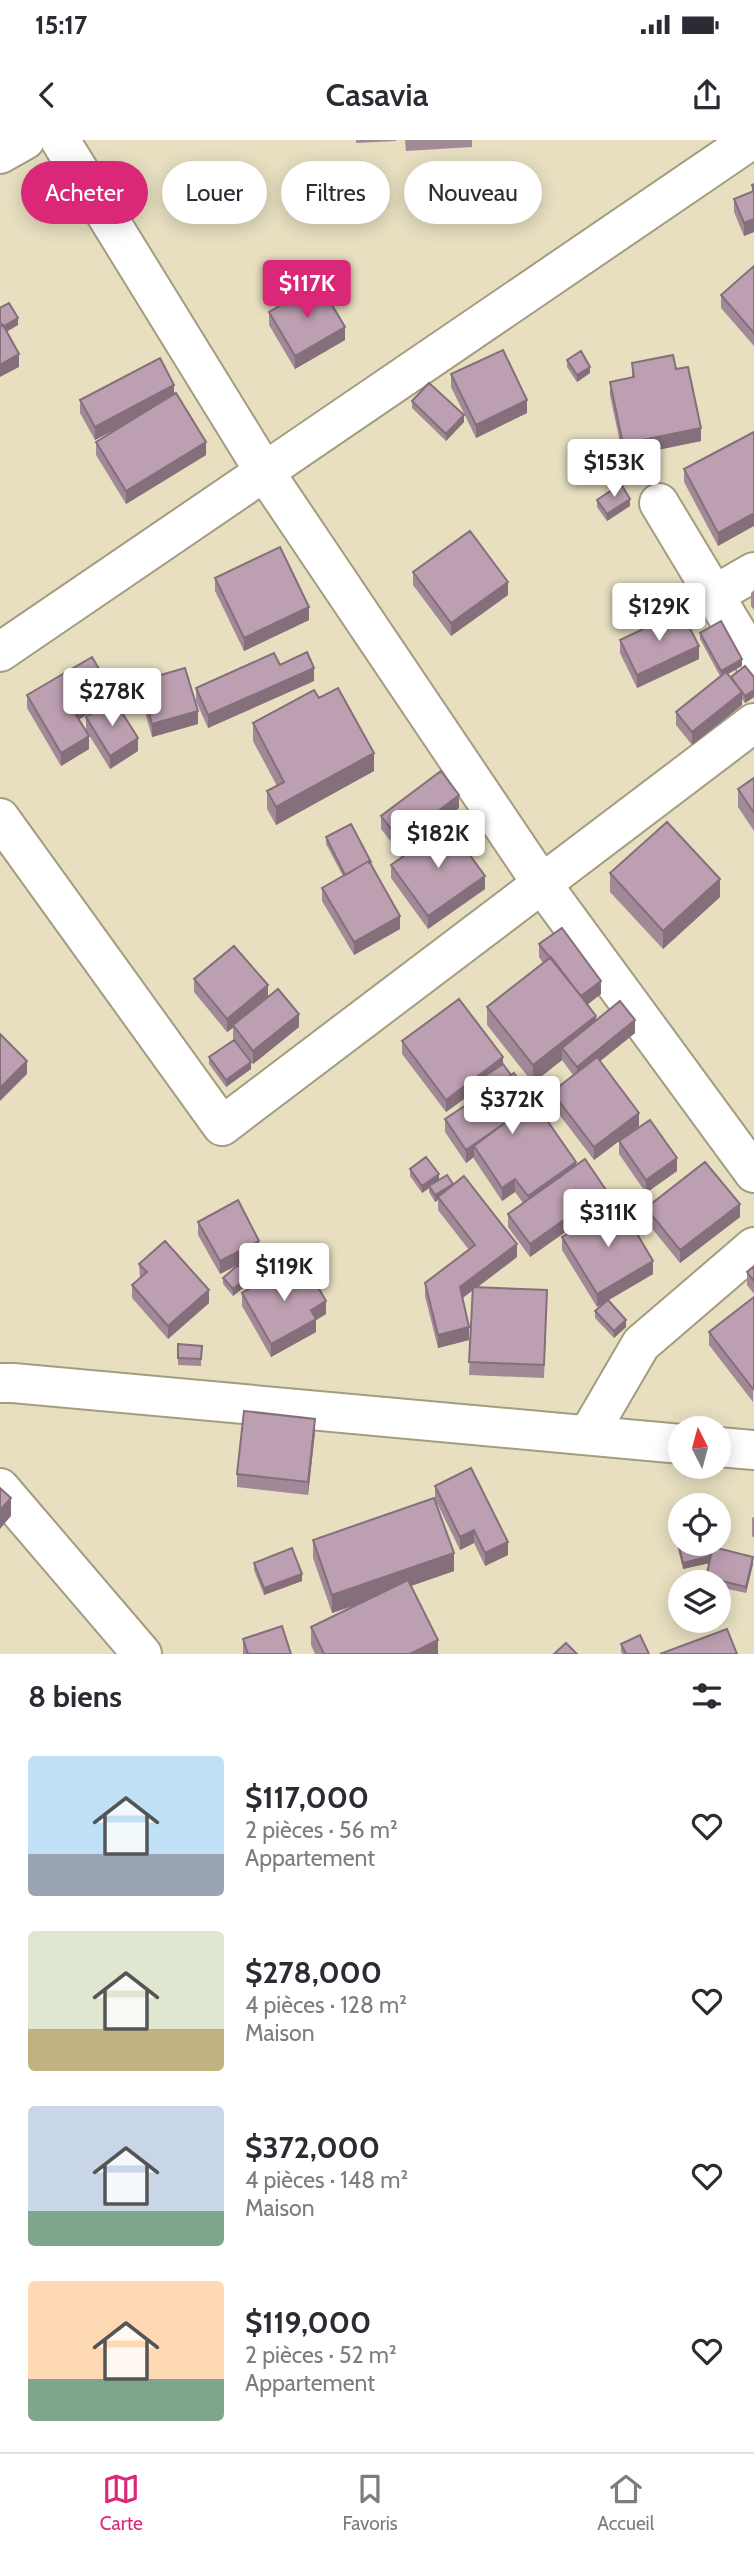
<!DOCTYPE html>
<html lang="fr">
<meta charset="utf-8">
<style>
:root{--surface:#fff;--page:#f2f2f3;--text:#2b2b33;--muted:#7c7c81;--line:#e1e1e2;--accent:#db2777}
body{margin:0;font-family:Cabin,sans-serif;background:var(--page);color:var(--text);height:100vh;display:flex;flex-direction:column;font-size:26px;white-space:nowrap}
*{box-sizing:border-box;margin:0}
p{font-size:23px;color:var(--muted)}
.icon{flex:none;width:38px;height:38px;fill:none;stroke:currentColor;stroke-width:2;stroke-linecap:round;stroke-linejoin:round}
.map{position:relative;height:1514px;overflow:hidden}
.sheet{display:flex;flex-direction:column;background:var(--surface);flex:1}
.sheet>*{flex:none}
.top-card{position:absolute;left:21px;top:21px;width:712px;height:63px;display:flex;gap:14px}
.needle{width:46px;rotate:354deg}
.tools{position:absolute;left:668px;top:1276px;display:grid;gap:14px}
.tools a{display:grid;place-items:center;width:63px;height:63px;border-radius:50%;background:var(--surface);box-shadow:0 4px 18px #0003;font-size:35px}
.price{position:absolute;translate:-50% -60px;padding:0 16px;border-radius:7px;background:#fff;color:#222;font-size:23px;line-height:46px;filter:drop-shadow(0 2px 4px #0008)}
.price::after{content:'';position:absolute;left:50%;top:42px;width:21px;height:16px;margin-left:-10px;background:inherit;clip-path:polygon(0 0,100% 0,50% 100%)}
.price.selected{background:var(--accent);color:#fff}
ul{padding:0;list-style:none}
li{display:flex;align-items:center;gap:21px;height:175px;padding:0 28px}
li span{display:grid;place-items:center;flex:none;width:196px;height:140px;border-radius:7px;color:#555}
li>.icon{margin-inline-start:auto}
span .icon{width:84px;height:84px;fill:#fffc;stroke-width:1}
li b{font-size:30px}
h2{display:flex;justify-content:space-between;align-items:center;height:84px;padding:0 28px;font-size:30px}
.tag{padding:0 24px;border-radius:32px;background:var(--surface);box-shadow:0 4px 18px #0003;font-size:24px;line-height:63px}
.tag.selected{background:var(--accent);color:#fff}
.status{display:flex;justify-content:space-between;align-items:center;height:49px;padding:0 35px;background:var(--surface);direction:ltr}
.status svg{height:19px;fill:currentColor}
header{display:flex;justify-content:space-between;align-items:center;height:91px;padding:0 28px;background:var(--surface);font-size:32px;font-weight:600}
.dock{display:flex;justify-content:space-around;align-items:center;height:98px;border-top:2px solid var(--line);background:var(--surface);font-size:19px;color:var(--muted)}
.dock a{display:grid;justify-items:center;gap:4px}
.dock .selected{color:var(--accent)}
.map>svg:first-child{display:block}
</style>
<div class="status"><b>15:17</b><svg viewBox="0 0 49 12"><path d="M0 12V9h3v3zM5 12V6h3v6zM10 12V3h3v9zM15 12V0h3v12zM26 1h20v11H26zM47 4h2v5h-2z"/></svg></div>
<header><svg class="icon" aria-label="back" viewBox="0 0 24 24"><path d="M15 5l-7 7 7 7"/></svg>Casavia<svg class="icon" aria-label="share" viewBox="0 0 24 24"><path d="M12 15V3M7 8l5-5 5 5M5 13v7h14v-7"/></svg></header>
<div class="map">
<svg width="754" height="1514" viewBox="0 0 754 1514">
<rect width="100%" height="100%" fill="#e7dfc0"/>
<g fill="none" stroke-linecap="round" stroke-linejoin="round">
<defs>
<path id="minor" d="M60,0l204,331 278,413 212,289
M0,14l25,-14
M659,363l95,158
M714,455l40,-23
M0,512l751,-512
M0,678l222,308 532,-403
M0,1243h13l668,61
M588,1295l53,-91 113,-97
M719,1307l35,3
M0,1348l142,166"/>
</defs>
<!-- minor casing -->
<use href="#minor" stroke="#a39c7f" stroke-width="42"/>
<!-- minor -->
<use href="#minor" stroke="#fff" stroke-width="38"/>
</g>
<!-- wall -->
<path fill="#a28997" d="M356,0h40v1l-40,2z
M405,0h67v7l-66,4z
M754,44v48l-10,4 -10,-24v-13l18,-8v-6z
M754,126v80l-33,-38v-13z
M269,172l76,28 -50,29 -26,-44z
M567,220l23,13 -13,9 -10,-15z
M632,223l44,6 25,72 -78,16 -13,-62v-13l22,-5z
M451,234l76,39 -51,25 -25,-51z
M174,253l32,62 -80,49 -30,-49v-13l20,-13 -21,11 -15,-27v-13z
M412,261l52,21 -18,19 -34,-33z
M754,292l-36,114 -34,-64v-13z
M597,360l33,6 -23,15 -10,-14z
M413,432l95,23 -57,41 -38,-51z
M215,438l94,42 -65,31 -29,-60z
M754,450v20l-3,-4v-13z
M700,493l42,33 -14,8 3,4 23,-1v20l-9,6 -3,-4v6l-50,40 -16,-20v-13l44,-36 -20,-37z
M620,500l79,19 -62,29 -17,-35z
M280,525l34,16 -106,47 -12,-27v-13z
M140,541l58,43 -46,13 -12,-43z
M27,555l83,6 -31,18 10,30 -28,17 -34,-58z
M319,558l55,73 -98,54 -9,-16v-18l10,-5 -24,-45v-18z
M86,577l52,34 -28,18 -24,-39z
M754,638v53l-16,-24v-18z
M459,668l-59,45 -19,-24v-13z
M326,697l45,28 29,64 -46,26 -32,-54v-13l21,-12 -17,-32z
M391,725l94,24 -57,40 -37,-51z
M610,733l110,24 -57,52 -53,-57z
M539,804l62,50 -13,10 8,17 39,12 -35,28 39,65 -45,34 -42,-55v-13l21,-17 -11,-15 -29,23 -46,-58v-18l56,-44 -4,-6z
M194,839l74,18 31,30 -46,37 -15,-19 13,24 -25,18 -17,-23v-7l25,-17 -1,-2v-10l-6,4 -33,-40z
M402,901l101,23 73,102 30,37 -76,54 -22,-30v-13l15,-11 -8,-11 -13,9 -28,-42v-2l-8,6 -21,-31v-13l42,-27 -5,-6 -36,26 -44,-58z
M619,1001l58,30 -31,22 -27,-39z
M410,1029l29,11 14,4 64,73 -39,30 69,16 -3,75 -75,-3 3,-84 -10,7 7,42 -31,8 -13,-52v-13l44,-33 -31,-40v-10l-3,2 -6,-10v-4l-7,5 -12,-17z
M646,1068l94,9 -60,46 -34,-42z
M198,1082l61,32 -39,20 -22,-39z
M562,1097l91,37 -45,26 18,27 -12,11 -19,-20v-7l12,-10 -10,6 -35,-57z
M139,1124l70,39 -41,36 -36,-41v-13l8,-7z
M754,1126v28l-7,-9v-13z
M298,1136l28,38 -10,6v12l-45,25 -29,-51v-13z
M223,1138l25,6 -15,12 -10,-12z
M754,1157l-1,105 -44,-57v-13z
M178,1204l24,2 -1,20 -23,-1z
M315,1292l-7,63 -71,-8v-13z
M435,1346l73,69 -23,11 -11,-23 -14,7 -25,-51z
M754,1377v21l-2,-2v-18z
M677,1398l33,22 43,4 -7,29 -27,-6v-5h-13v-5l3,-14 -26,6 -6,-24z
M313,1400l141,31 -43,15 27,68h-123l-4,-9v-18l48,-23 -27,9 -19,-55z
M254,1423l48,18 -38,14 -10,-25z
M243,1499l48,15h-48z
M621,1504l28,10h-27l-1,-3z"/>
<!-- shaded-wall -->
<path fill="#846f7b" d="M754,79v13l-10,4v-13z
M18,178v7l-15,9v-7z
M345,187v13l-50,29v-13z
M19,214v13l-19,10v-12z
M590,227v6l-13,9v-7z
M174,245v13l-79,42v-13z
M527,260v13l-51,25v-13z
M464,275v7l-18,19v-7z
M701,288v13l-78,16v-13z
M206,302v13l-80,49v-13z
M630,359v7l-23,15v-7z
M754,373v13l-36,20v-13z
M508,442v13l-57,41v-13z
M309,467v13l-65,31v-13z
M699,506v13l-62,29v-13z
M742,519v7l-21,12v-7z
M314,528v13l-106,47v-13z
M110,548v13l-37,22v-13z
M754,550v7l-9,6v-7z
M742,552v13l-50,40v-13z
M198,571v13l-46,13v-13z
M89,596v13l-28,17v-13z
M138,598v13l-28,18v-13z
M374,613v18l-98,54v-18z
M459,655v13l-59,45v-13z
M485,736v13l-57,40v-13z
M720,739v18l-57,52v-18z
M400,776v13l-46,26v-13z
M601,841v13l-22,17v-13z
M268,845v13l-35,27v3l-6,4v-13z
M299,874v13l-46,37v-13z
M596,876v18l-34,14v12l-29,23v-18z
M635,880v13l-58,47v-13z
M503,917v13l-21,8v8l-36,26v-12z
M27,921v13l-27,27v-13z
M251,922v7l-25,18v-7z
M639,973v13l-45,34v-13z
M509,980l-35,26v11l-8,6v-13z
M677,1018v13l-31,22v-13z
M576,1022v13l-48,34v-13z
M439,1034v7l-17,12v-7z
M515,1039v13l-13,9v-13z
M453,1044l-15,13v3l-3,2v-7z
M606,1050v13l-76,54v-13z
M740,1064v13l-60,46v-13z
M259,1101v13l-39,20v-13z
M517,1104v13l-57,43v-13z
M653,1121v13l-56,33v-13z
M248,1137v7l-15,12v-7z
M209,1150v13l-41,36v-13z
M326,1161v13l-10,6v12l-45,25v-13l40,-34z
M626,1180v7l-12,11v-7z
M469,1187v13l-31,8v-13z
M315,1279v13l-7,63v-13z
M11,1358v18l-11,13v-19z
M474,1390v13l-14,7v-13z
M508,1402v13l-23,11v-13z
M454,1413v18l-122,42v-18z
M710,1416v7l-27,6v-6z
M753,1417v7l-7,29v-6z
M302,1434v7l-38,14v-7z
M438,1500v14h-28z"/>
<!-- building -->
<path fill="#bc9fb0" stroke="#846f7b" stroke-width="2" d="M754,44v35l-10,4 -10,-24 20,-8 -2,-6z
M754,126v67l-33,-38z
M319,143l26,44 -50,29 -26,-44z
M9,163l9,15 -14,8h-2l-2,-4v-14z
M3,185l16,29 -19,11v-38z
M503,210l24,50 -51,25 -25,-51z
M581,211l9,16 -13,8 -10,-15z
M673,215l3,14 12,-2 13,61 -78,16 -13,-62 24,-5 -2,-14z
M160,218l14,27 -79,42 -15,-27z
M429,243l35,32 -18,19 -34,-33z
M176,253l30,49 -80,49 -30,-49z
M754,292v81l-36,20 -34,-64z
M621,344l9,15 -23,15 -10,-14z
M470,391l38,51 -57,41 -38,-51z
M280,407l29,60 -65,31 -29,-60z
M681,471l18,35 -62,29 -17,-35z
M721,481l21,38 -21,12 -21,-38z
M307,512l7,16 -106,47 -12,-27 78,-35 6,12z
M92,517l18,31 -37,22 16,26 -28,17 -34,-58z
M745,526l9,11v13l-9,6 -14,-19z
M185,528l13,43 -46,13 -12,-43z
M726,532l16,20 -50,40 -16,-20z
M338,548l36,65 -98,54 -9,-16 17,-9 -31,-59 61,-33 5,8z
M114,560l24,38 -28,18 -24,-39z
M441,631l18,24 -59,45 -19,-24z
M754,638v35l-16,-24z
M667,682l53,57 -57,52 -53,-58z
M351,684l20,38 -2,1v-2l-24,14 -19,-38z
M448,685l37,51 -57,40 -37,-51z
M369,721l31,55 -46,26 -32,-54z
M562,788l39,53 -20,15 -42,-52z
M234,806l34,39 -41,34 -33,-40z
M551,817l45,59 -63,49 -46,-58z
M278,849l21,25 -46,37 -20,-26z
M459,859l44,58 -57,43 -44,-59z
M620,861l15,19 -58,47 -15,-19z
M0,894l27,27 -27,27z
M234,900l17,22 -25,18 -17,-23z
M597,917l42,56 -45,34 -42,-55z
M503,924l8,11 -21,14 -8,-11z
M514,933l62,89 -48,34 -13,-17 -13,9 -28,-42 35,-26 -43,30 -21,-31z
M650,980l27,38 -31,22 -27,-39z
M426,1017l13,17 -17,12 -12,-17z
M585,1019l21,31 -76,54 -22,-30z
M705,1022l35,42 -60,46 -34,-42z
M447,1035l6,9 -18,11 -6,-9z
M464,1036l53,68 -57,43 9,40 -31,8 -13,-52 50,-38 -37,-48z
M238,1060l21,41 -39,20 -22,-39z
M619,1063l34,58 -56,33 -35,-57z
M165,1101l44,49 -41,36 -36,-41 15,-13 -8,-8z
M238,1125l10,12 -15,12 -10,-11z
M292,1125l6,11 10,-6 18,31 -15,9 5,9 -45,25 -29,-51z
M754,1126v15l-7,-9z
M473,1147l74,3 -3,75 -75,-3z
M754,1157v92h-1l-44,-57z
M608,1160l18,20 -12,11 -19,-20z
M178,1204l24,2 -1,13 -23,-1z
M244,1271l71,8 -7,63 -71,-8z
M471,1328l37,74 -23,11 -11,-23 -14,7 -25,-51z
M0,1348l11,10 -11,12z
M434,1358l20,55 -122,42 -19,-55z
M681,1397v7h26l3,12 -27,7 -6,-25z
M713,1407l40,10 -7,30 -40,-10z
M292,1408l10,26 -38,14 -10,-25z
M408,1440l30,60 -28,14h-86l-13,-27z
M282,1486l9,28h-43l-5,-15z
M727,1489l10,25h-77z
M640,1495l9,19h-23l-5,-10z
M566,1503l11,11h-23z"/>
</svg>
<div class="tools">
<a><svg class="needle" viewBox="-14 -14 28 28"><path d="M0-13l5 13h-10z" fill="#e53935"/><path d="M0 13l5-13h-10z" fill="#7c7c81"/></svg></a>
<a><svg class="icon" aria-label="locate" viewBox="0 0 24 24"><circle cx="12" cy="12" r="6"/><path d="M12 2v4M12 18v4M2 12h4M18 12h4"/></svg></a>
<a><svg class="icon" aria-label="layers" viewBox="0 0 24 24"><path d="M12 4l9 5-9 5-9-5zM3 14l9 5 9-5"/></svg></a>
</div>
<b class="price selected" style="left:307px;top:180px">$117K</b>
<b class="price" style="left:614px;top:359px">$153K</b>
<b class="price" style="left:659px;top:503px">$129K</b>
<b class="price" style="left:112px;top:588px">$278K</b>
<b class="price" style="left:438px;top:730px">$182K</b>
<b class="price" style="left:512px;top:996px">$372K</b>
<b class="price" style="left:608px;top:1109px">$311K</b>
<b class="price" style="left:284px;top:1163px">$119K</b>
<div class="top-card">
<a class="tag selected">Acheter</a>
<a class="tag">Louer</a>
<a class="tag">Filtres</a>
<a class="tag">Nouveau</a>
</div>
</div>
<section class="sheet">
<h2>8 biens<svg class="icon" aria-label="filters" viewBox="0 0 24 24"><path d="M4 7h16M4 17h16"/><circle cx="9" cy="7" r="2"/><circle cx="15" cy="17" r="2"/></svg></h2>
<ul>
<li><span style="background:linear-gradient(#bfe0f5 70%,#9aa5b1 0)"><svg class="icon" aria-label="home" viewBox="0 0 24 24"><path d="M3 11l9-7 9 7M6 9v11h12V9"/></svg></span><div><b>$117,000</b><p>2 pièces · 56 m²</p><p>Appartement</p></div><svg class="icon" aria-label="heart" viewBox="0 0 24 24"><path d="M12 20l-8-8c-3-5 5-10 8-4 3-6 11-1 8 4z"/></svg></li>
<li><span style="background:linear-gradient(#dfe7d0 70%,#c2b280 0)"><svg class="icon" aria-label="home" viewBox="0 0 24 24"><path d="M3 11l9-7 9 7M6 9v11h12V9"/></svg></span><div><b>$278,000</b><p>4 pièces · 128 m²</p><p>Maison</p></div><svg class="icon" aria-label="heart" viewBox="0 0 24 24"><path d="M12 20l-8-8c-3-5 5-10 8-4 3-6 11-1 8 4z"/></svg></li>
<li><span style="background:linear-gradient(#c9d6e8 75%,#7fa58c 0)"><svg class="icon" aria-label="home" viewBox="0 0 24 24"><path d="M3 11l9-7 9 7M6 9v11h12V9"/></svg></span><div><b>$372,000</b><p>4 pièces · 148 m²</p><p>Maison</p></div><svg class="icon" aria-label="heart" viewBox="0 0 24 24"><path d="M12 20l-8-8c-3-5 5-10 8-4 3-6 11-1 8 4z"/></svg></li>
<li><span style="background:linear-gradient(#ffd9b3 70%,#7fa58c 0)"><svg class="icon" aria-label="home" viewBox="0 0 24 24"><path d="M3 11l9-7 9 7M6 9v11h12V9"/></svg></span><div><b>$119,000</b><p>2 pièces · 52 m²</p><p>Appartement</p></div><svg class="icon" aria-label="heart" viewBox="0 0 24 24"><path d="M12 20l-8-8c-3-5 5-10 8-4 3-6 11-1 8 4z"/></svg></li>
</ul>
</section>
<nav class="dock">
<a class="selected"><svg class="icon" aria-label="map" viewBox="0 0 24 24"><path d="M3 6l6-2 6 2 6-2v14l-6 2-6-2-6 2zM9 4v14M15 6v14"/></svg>Carte</a>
<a><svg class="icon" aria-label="saved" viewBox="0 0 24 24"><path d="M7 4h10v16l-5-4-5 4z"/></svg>Favoris</a>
<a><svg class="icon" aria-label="home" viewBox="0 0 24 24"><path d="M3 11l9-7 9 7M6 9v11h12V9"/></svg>Accueil</a>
</nav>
